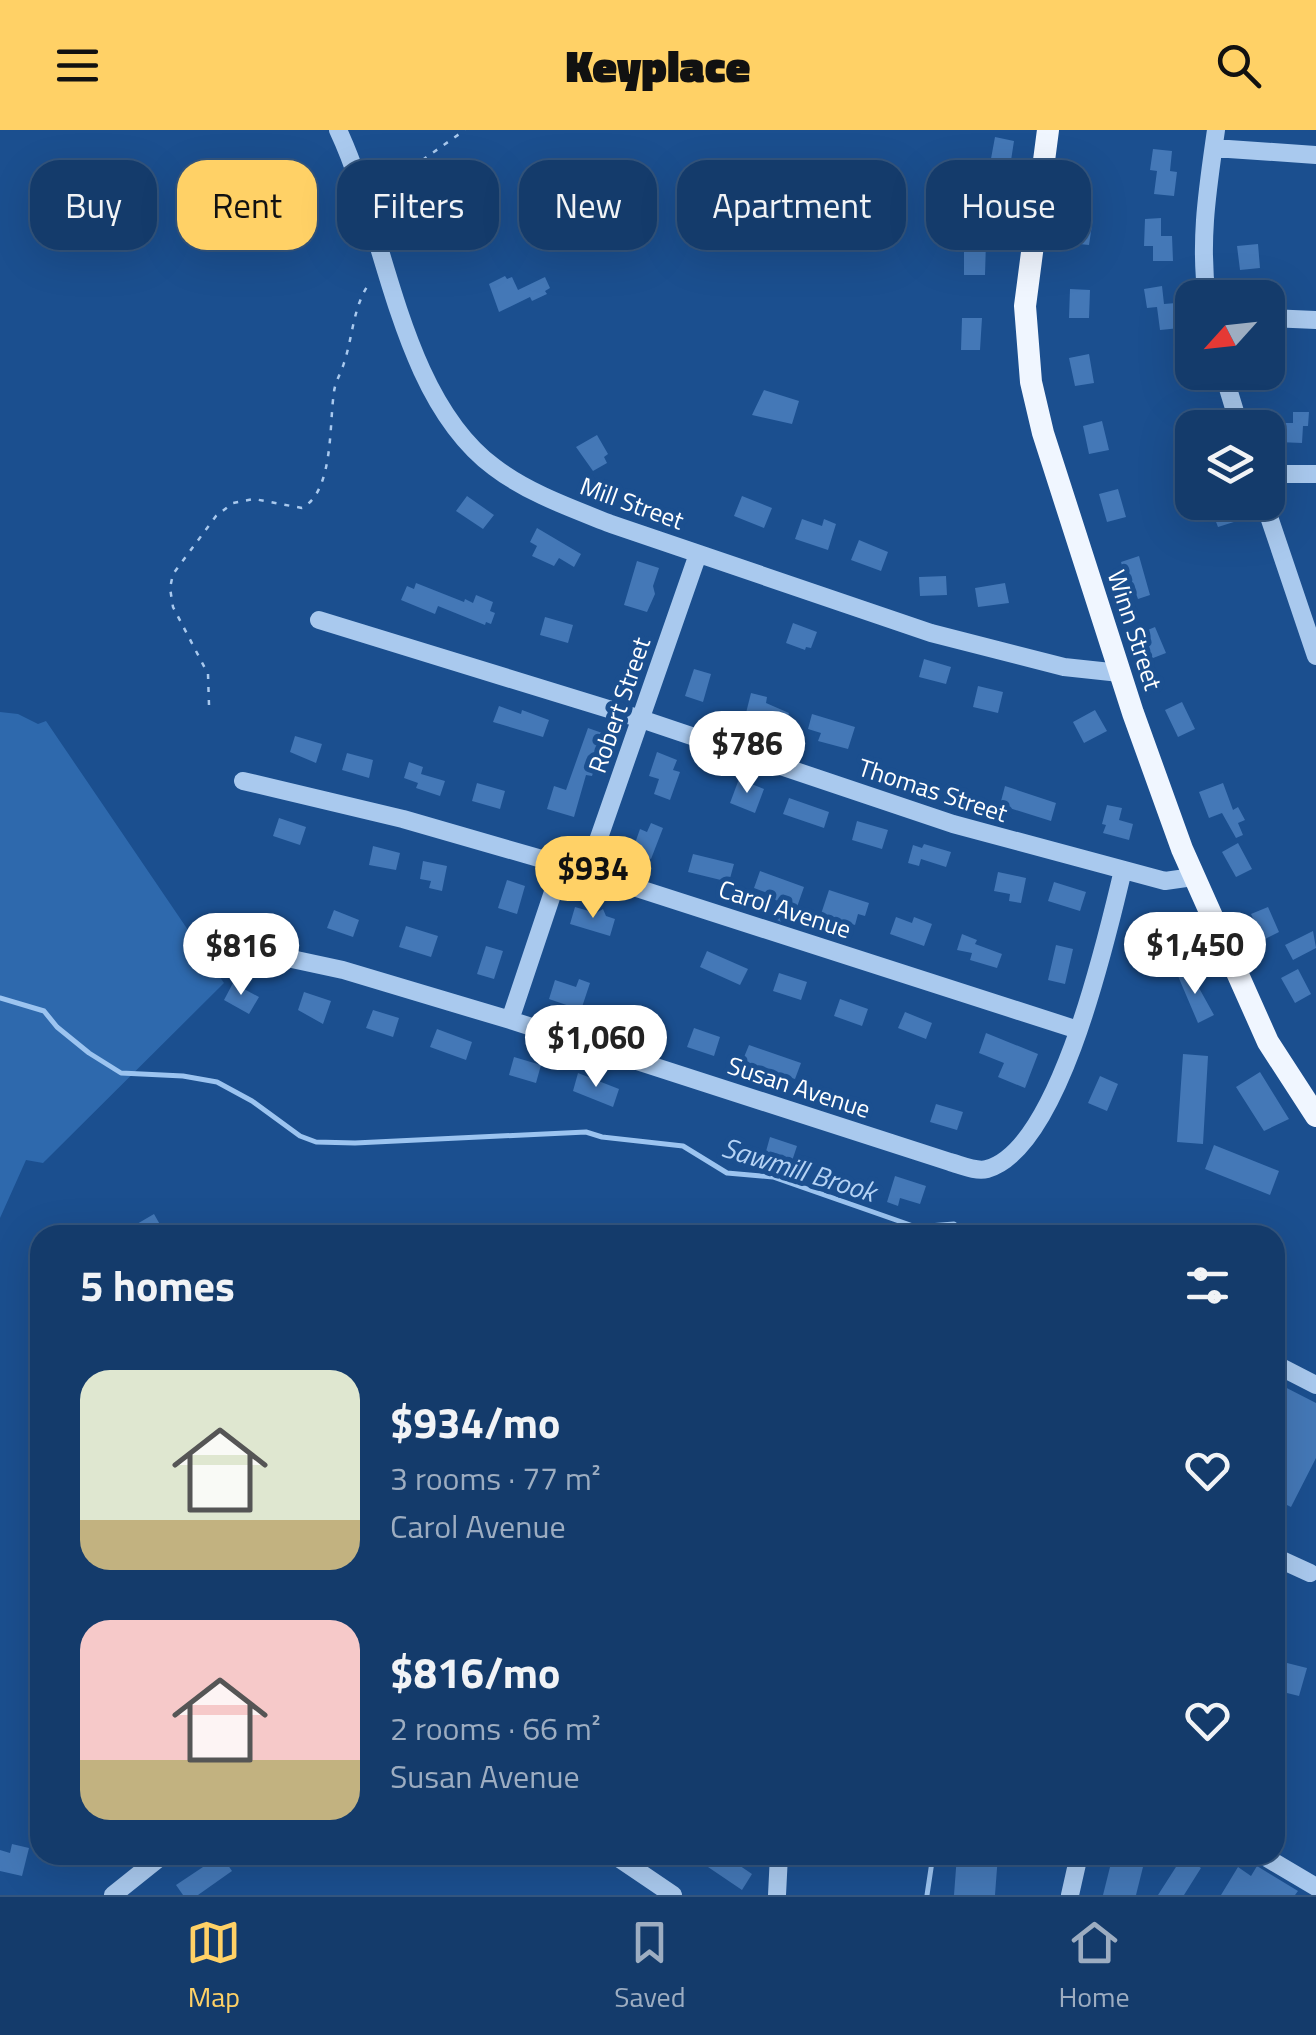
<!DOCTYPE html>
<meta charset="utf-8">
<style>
:root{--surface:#143b6b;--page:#1d4271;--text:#f1f3f6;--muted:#9dadc1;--line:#33557e;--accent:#ffd166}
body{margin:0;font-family:"Titillium Web",sans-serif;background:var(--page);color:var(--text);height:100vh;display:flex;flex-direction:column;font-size:38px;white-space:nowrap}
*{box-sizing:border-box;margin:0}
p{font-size:32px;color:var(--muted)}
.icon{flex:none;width:55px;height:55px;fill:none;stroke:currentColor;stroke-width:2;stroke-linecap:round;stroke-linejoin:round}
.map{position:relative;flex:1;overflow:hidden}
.side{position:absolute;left:30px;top:1095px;width:1255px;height:640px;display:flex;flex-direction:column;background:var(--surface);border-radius:30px;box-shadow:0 10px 40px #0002,0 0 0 2px var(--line)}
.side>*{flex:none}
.hud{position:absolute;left:30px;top:30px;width:1258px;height:90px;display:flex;gap:20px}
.needle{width:65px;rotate:243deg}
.fabs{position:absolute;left:1175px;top:150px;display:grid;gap:20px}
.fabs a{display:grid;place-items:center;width:110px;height:110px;border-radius:20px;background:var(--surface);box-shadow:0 10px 40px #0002,0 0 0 2px var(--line);font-size:50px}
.price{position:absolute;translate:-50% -85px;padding:0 22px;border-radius:35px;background:#fff;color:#222;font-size:32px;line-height:65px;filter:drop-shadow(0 2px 5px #0008)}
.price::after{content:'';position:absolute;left:50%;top:60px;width:30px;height:22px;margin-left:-15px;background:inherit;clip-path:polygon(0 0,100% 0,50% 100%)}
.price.current{background:var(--accent);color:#111}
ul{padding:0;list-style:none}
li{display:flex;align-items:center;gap:30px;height:250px;padding:0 50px}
li span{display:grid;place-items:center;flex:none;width:280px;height:200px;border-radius:30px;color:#555}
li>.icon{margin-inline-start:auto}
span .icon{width:120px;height:120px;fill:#fffc;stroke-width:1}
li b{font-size:42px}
h2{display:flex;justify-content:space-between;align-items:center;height:120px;padding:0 50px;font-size:42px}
.tag{padding:0 35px;border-radius:30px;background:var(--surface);box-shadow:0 10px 40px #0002,0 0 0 2px var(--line);font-size:35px;line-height:90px}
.tag.current{background:var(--accent);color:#111}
header{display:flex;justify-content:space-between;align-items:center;height:130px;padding:0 50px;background:var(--accent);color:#111;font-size:45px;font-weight:800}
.menu{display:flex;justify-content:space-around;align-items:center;height:140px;border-top:2px solid var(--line);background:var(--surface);font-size:28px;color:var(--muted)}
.menu a{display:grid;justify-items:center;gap:5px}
.menu .current{color:var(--accent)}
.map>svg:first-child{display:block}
</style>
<header><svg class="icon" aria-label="menu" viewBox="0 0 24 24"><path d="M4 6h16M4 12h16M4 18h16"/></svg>Keyplace<svg class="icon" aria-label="search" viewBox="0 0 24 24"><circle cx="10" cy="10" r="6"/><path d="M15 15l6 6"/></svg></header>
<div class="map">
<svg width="1316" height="1765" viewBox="0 0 1316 1765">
<rect width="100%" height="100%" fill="#1b4f8f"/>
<!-- green -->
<path fill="#2e69ad" d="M0,582l18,2 20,10 8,-3 178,262 -181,180 -17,-3 -26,58z"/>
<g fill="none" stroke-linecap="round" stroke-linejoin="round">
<!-- stream -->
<path stroke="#9cc4f0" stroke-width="5" d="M0,868l44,13 13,16 32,26 32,20 62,3 34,6 35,19 48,35 16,6 39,1 231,-11 16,5 81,9 44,27 46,4 143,50 38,-3 13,11
M927,1765l6,-40"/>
</g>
<!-- building -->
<path fill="#4478b7" d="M995,7l19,4 -4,26 -20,-3z
M1153,19l19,2 -2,20 7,1 -3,24 -20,-2 3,-23 -7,-1z
M1073,85l20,3 -4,27 -19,-2z
M1161,88v18h11l1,25h-20v-15h-9l1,-27z
M964,112h22l-1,33h-21z
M1258,114l2,24 -20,2 -3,-24z
M505,146l2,3 5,-2 6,13 27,-13 5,11 -5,3 2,3 -15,7 -2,-4 -31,15 -10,-28z
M1162,156l2,18 12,-1 4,25 -20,2 -3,-23 -10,1 -3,-19z
M1070,159l20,1 -1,28h-20z
M962,188h20l-2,32h-19z
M1089,224l5,29 -19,3 -6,-28z
M764,260l35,11 -7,23 -40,-9z
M1293,282h16l-1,14h-5l-1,17 -24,-1 1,-19h14z
M1102,291l7,29 -20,4 -6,-28z
M597,305l11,19 -4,3 3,6 -14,8 -17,-24z
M1118,359l8,28 -19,5 -8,-28z
M467,366l27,19 -11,14 -27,-18z
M742,366l30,12 -8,20 -30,-12z
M1191,372h49l1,3 -8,3 4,13 -19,6 -5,-13 -17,5z
M802,389l20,7 2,-7 12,5 -8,26 -33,-11z
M537,398l44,26 -7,13 -15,-9 -5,8 -22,-10 5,-10 -7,-4z
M859,410l29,12 -7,19 -30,-11z
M1139,426l11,39 -12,4 -3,-8 -6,1 -8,-30z
M637,431l22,7 -6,18 2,8 -8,18 -23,-7z
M946,446l1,19 -27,1 -1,-19z
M416,453l48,19 1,-3 8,4 3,-8 17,7 -3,9 5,2 -4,11 -5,-2 -1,3 -47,-19 -3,8 -34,-14 6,-14 7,3z
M1005,453l4,20 -31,4 -3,-19z
M545,487l28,8 -5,18 -28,-8z
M793,493l24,9 -6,16 -5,-1 -1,3 -19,-7z
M1155,497l11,26 -18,7 -10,-26z
M924,529l27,8 -5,17 -27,-7z
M694,539l17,5 -8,28 -18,-6z
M978,556l25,6 -5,21 -25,-6z
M751,563l16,4 -1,6 23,10 -5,19 -39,-15z
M1182,572l13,27 -17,8 -13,-27z
M499,576l22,8 1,-4 27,10 -6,17 -50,-15z
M1095,580l12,21 -23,12 -11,-21z
M812,584l43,13 -7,22 -30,-8 3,-8 -13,-4z
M588,598l17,6 -13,42 -6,-1 -12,42 -27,-8 7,-23 12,4z
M295,606l27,8 -6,19 -26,-11z
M657,622l20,8 -4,10 7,2 -10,28 -16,-6 5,-15 -10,-3z
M347,623l26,7 -4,18 -27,-8z
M409,632l14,5 -2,7 24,7 -5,15 -24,-8 2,-5 -14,-5z
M739,649l25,10 -9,24 -25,-10z
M477,653l28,8 -5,18 -28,-8z
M1223,653l10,27 5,-3 7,13 -7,3 5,12 -7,3 -14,-25 -13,5 -10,-26z
M1005,656l51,17 -5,18 -51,-16z
M789,668l40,14 -5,16 -41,-14z
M1107,675l15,3 -3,12 14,4 -4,16 -26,-7 3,-8 -4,-1z
M279,688l27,9 -6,18 -27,-9z
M857,691l31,9 -6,19 -30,-9z
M651,693l12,5 -12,31 -19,-7 8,-23 7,3z
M1238,713l14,26 -16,8 -14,-25z
M924,714l27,8 -5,15 -25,-8 -2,7 -11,-3 5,-18 9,3z
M373,716l27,7 -4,17 -27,-5z
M693,724l41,10 -5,18 -41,-10z
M423,731l24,5 -5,25 -13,-3 2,-7 -11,-2z
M760,741l44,16 -7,20 -8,-3 -7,18 -10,-4 6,-17 -9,-4 1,-3 -16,-6z
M998,742l28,6 -5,25 -12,-2 1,-7 -16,-3z
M507,750l18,6 -8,28 -19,-6z
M1054,752l32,10 -6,19 -32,-10z
M829,760l40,13 -4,13 -7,-2 -3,11 -34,-11z
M575,777l21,6 7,-4 3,7 9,3 -5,17 -40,-12z
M1268,777l11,25 -16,8 -12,-26z
M334,780l25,10 -6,17 -26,-9z
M896,787l16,6 2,-6 18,7 -8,22 -34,-12z
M406,796l32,10 -7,21 -32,-10z
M1313,801l3,17 -23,12 -8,-15z
M962,804l15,6 -2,4 27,10 -5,14 -27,-8 2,-7 -15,-3z
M1056,815l17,4 -8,35 -17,-4z
M486,816l17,5 -9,28 -17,-5z
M707,821l41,18 -8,16 -40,-18z
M1298,839l13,25 -16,9 -14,-25z
M1189,840l25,45 -16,8 -20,-47z
M779,843l28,9 -6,18 -28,-9z
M579,849l11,4 -9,27 -32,-11 6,-19 21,7z
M233,853l26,14 -10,17 -25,-14z
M304,862l27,9 -8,23 -25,-14z
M840,869l28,10 -6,17 -28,-10z
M373,880l26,8 -6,19 -27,-9z
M905,882l27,11 -6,16 -28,-11z
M694,898l26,9 -6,19 -27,-9z
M437,899l35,13 -6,18 -36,-13z
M986,903l52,21 -13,34 -27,-11 6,-14 -25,-10z
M749,915l52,18 -6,16 -53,-17z
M1183,924l25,2 -5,88 -26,-2z
M514,927l27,8 -5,18 -27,-8z
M1260,942l29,47 -25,12 -28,-44z
M578,943l41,16 -6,18 -40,-16z
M1100,946l18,8 -11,27 -19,-8z
M936,974l27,8 -6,18 -27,-8z
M770,1007l27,9 -6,18 -26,-9z
M1214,1015l65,26 -9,24 -65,-26z
M895,1046l31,10 -6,18 -20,-6 -2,8 -11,-4z
M154,1084l12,21h-48z
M1275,1252l41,21v55l-25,49 -16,-8z
M1275,1530l32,8 -8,28 -24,-6z
M12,1714l17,4 -7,28 -22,-5v-21l10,3z
M221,1725l11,16 -34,24h-15l-7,-10z
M716,1725h8l28,19 -10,16 -34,-23z
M957,1725h41l-3,40h-41z
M1113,1725h33l-10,40h-33z
M1183,1726l18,12 -17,27h-26z
M1257,1736l41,25 -3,4h-74l17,-28 13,9z"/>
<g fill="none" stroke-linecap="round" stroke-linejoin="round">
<!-- path -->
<path stroke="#a9c9ee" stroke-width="2.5" stroke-dasharray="5 8" stroke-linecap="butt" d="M380,60l85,-60
M209,575l-1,-31 -35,-67 -3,-19 3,-14 43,-58 17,-13 21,-4 48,9c32,-17 27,-84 32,-116 1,-10 7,-19 10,-29 9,-27 9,-57 26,-81"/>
<!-- minor -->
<path stroke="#a9c9ee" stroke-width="18" d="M338,0c49,104 61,266 156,337 34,26 77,41 117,57l320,109 133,34 56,6
M1214,18l102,7
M1207,168c-8,-58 1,-111 9,-168
M1268,188l48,2
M1223,242l17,56
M1268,344h48
M1264,372l52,154
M319,490l322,99 312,105 212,57 28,-4
M243,651l160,38 184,53 491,158
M587,742l111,-318
M250,820l93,20 167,50 440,142c11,3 26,10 37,7 73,-20 120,-233 136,-299
M510,890l52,-155
M1275,1234l41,21
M1275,1427l35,16
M614,1725l59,40
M1262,1725l54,32
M113,1765l50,-40
M777,1765l2,-40
M1070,1765l9,-40"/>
<!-- major -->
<path stroke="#f0f6ff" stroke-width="22" d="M1048,0l-23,176 6,76 12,51 90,280 49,136 86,193 48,74"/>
</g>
<g text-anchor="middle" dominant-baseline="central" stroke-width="10" stroke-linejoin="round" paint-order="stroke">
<!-- street labels -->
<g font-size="25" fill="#fff" stroke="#1b4f8f">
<text transform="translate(632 373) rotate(20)">Mill Street</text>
<text transform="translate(1135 500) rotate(72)">Winn Street</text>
<text transform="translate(619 575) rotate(-71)">Robert Street</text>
<text transform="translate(933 660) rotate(18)">Thomas Street</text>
<text transform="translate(785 779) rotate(18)">Carol Avenue</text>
<text transform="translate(799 957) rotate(18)">Susan Avenue</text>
</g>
<!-- water labels -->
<g font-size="28" font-style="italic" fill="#b5d3f5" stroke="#1b4f8f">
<text transform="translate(799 1039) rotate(17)">Sawmill Brook</text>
</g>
</g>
</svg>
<div class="fabs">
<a><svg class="needle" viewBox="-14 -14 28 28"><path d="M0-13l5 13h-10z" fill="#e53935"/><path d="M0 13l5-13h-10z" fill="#9dadc1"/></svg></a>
<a><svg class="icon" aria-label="layers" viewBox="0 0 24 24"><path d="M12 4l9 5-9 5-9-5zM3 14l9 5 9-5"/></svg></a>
</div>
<b class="price" style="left:747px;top:666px">$786</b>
<b class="price current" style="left:593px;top:791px">$934</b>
<b class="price" style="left:1195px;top:867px">$1,450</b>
<b class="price" style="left:241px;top:868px">$816</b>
<b class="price" style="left:596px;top:960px">$1,060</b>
<div class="hud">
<a class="tag">Buy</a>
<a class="tag current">Rent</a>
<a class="tag">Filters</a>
<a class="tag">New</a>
<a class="tag">Apartment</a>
<a class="tag">House</a>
</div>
<section class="side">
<h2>5 homes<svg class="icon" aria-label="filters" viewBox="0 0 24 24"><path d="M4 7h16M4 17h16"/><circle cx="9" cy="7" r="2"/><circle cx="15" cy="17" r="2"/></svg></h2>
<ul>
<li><span style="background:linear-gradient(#dfe7d0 75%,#c2b280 0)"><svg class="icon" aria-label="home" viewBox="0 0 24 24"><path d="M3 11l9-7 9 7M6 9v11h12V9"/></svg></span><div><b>$934/mo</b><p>3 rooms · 77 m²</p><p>Carol Avenue</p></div><svg class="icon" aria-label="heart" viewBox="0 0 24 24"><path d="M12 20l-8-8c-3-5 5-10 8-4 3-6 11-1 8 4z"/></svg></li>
<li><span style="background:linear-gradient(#f6c9c9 70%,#c2b280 0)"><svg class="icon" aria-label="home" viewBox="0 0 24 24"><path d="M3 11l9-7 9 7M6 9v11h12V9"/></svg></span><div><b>$816/mo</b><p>2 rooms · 66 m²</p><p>Susan Avenue</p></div><svg class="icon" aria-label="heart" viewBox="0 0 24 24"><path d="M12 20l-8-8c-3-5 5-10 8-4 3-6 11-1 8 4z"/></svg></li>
</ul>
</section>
</div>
<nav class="menu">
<a class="current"><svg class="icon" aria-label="map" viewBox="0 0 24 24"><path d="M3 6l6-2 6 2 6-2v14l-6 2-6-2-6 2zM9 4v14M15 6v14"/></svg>Map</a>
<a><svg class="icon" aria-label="saved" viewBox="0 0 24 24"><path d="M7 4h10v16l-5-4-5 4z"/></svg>Saved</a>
<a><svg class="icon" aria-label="home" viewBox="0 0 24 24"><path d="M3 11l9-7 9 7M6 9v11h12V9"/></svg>Home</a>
</nav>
